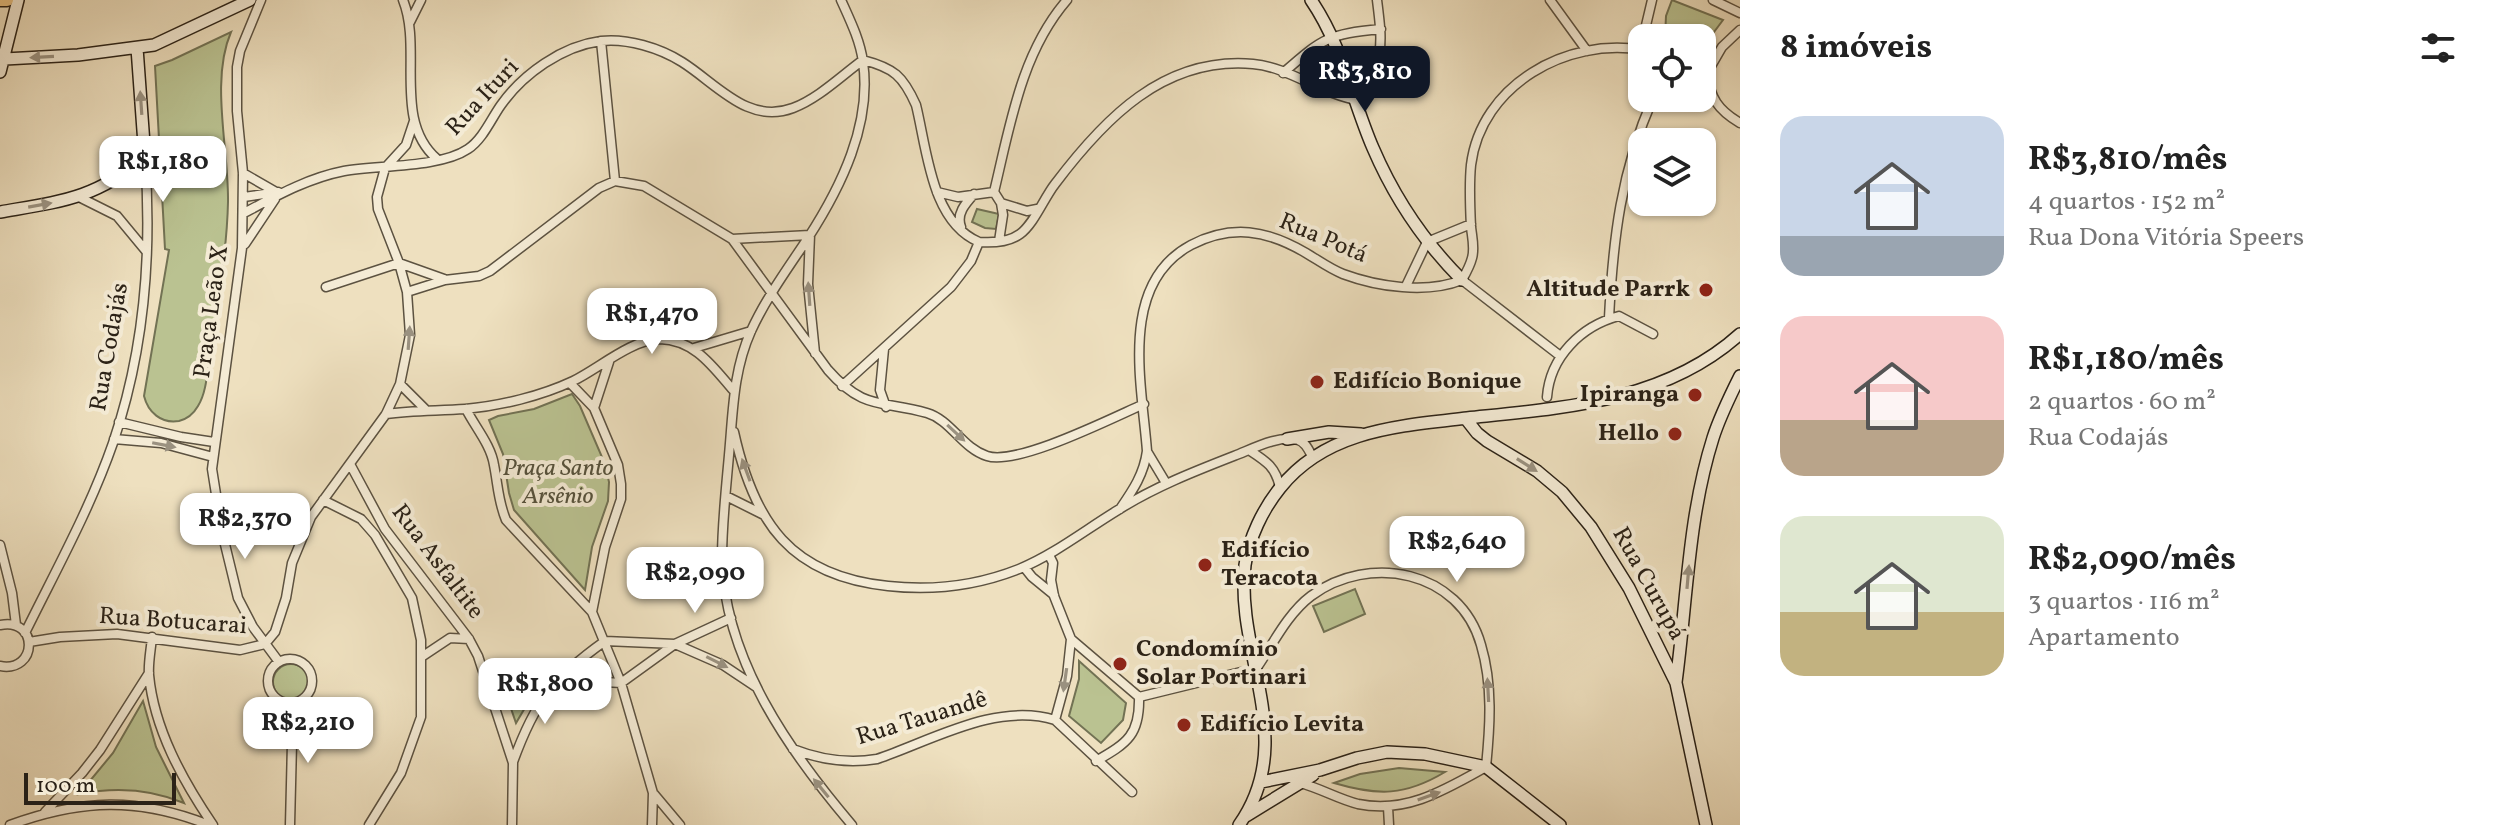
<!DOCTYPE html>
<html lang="pt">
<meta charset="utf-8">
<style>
:root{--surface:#fff;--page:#f2f2f2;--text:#222;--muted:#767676;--accent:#111827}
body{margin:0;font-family:Vollkorn,serif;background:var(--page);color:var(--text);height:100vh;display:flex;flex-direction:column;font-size:30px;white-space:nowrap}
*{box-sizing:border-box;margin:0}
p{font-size:26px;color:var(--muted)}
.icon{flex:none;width:44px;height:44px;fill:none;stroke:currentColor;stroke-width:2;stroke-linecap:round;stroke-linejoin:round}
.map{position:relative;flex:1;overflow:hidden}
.panel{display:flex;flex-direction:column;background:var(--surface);width:760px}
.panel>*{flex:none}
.fabs{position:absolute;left:1628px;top:24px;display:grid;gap:16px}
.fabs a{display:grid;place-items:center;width:88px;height:88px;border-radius:16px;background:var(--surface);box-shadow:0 2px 6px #0004;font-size:40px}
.scale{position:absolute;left:24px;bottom:20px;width:152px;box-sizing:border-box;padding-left:8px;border:4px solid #2b2217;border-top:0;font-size:22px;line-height:28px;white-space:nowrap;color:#2b2217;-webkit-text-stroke:6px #f4ebd5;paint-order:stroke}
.price{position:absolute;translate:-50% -68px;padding:0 18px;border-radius:16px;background:#fff;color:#222;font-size:26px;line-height:52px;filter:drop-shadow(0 2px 4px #0008)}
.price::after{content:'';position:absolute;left:50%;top:48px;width:24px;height:18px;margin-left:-12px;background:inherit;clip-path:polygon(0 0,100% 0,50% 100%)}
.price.active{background:var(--accent);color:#fff}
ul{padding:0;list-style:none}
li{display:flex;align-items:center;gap:24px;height:200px;padding:0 40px}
li span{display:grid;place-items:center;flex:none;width:224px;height:160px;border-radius:24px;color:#555}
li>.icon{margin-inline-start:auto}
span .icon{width:96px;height:96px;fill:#fffc;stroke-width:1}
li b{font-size:34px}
h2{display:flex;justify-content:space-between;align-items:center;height:96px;padding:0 40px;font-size:34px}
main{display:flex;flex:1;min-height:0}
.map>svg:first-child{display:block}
</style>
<main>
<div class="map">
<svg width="1740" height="825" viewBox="0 0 1740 825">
<rect width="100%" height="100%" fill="#eee0bf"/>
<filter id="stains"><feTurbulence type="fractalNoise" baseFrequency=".0025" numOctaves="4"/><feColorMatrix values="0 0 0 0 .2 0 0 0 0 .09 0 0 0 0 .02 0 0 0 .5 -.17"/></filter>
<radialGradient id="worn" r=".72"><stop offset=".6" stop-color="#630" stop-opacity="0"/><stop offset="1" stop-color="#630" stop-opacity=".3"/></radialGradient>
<!-- green -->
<path fill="#bac291" stroke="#727254" stroke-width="2" d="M1672,0l51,20 -21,28v-10h-37l1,-22z
M231,32c-21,49 -2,117 -3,170 -1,48 -10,97 -17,145 -4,19 -3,43 -13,59 -4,7 -11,13 -19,15 -18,3 -31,-9 -35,-25l25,-146 -4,-1 -10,-183 17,-6z
M977,209l22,5 -3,15 -11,-1 -13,-6z
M572,394l8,12 25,58 4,18 -1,19 -16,46 -7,43 -71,-80 -5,-17 -6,-39 -14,-34 9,-4 36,-7z
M1355,589l10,25 -41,18 -11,-26z
M1079,661l47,42 -3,17 -22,23 -32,-27 10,-37z
M273 682a18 18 0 1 1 36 0a18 18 0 1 1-36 0Z
M536,689l-20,34 -10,-29z
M143,701l13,46 28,56c-33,-14 -70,-16 -105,-9l34,-41z
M1399,768l46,4c-40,24 -67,24 -111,11l26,-9z"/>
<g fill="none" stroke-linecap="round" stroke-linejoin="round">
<defs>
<path id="street" d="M261,0l-21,51 -3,16v44l6,62 -1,75 -30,221 10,63 16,66 15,29 26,35
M403,0c20,50 -11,120 34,159
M841,0c9,20 19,40 22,62 9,62 -22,125 -55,176 -20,30 -42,60 -57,93 -18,40 -18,81 -22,124 -3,34 -7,69 -7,103 2,101 67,193 130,267
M1550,0l37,51
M1713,0l27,13
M410,22l11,-22
M1643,38l9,-38
M601,41l14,140
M1283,73c40,-35 45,-39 98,-44
M1707,73c3,25 11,37 33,50
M1707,73l15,-26 18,-17
M243,173l33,19
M937,192l21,5 36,-5 7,11 26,8 10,-2
M994,192c16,-66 27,-139 73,-192
M79,197l38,19 29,35
M244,197l34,-5
M244,213c32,-17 64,-35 100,-42 34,-6 96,-3 124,-22 15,-10 23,-30 33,-44 22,-31 61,-59 100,-64 26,-3 59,7 81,21 35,22 66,63 111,46 26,-10 48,-32 70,-48 31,8 40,16 53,45 11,44 15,117 63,137 13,1 30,0 41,-8 14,-10 24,-36 35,-50 49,-65 109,-128 198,-120 36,3 68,30 104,36 27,-40 26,-53 20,-100
M961,227c-5,-13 4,-23 13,-33
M732,239l78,-4 -2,49 7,69
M999,241l4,-26 -2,-12
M245,244l30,-45
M1462,280l97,75
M1406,286l21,-44 44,-18
M326,287l73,-24 45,16
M407,292l38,-12 34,-4 11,-5 109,-83 16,-7 29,5 88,53 96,131c36,41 54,30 99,43 24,7 35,35 60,43 30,10 125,-38 157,-52
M1609,318c4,-79 12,-147 44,-220
M694,348l57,-17
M884,349l-4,41 6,17
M570,383l24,25
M400,384l25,25
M842,386l109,-99 20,-26 8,-19
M1547,397c3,-40 34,-71 72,-81l34,18
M466,409c9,18 25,36 28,56 4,20 4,36 12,55l86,92 29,71 32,110 -1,32
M386,414c26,-4 53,-3 79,-5 35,-3 76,-13 108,-28 25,-12 59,-42 87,-42 35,1 53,28 73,51
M119,422l62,15 33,5
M734,432c20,91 57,144 154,154 45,5 88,0 131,-17 36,-15 66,-39 99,-59 38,-24 80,-40 121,-56 17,-7 41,-19 59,-14 8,2 11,11 15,18
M114,439l47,4 52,14
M1249,450c17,11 27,17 31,38
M1148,453l18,30
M350,464l35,65 84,110 9,17 35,107 -1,62
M726,496l38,19
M323,500l38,19 14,16 37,63 9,42v77l-20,56 -32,52
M1120,509c13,-19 24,-35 27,-58 -5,-67 -29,-167 44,-206 41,-21 76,-15 115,8 12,7 24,16 37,21 35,13 84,20 119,6 4,-7 8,-14 10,-22 3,-10 0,-21 -1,-31 -1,-20 -2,-42 0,-62 10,-80 96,-128 171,-115
M0,545l12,48 4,32
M1049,555l4,8 -2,17 3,16 17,43 68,58c1,37 -11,46 -43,64
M1024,567l8,10 22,18
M592,612l13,-65 16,-48v-15l-3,-19 -24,-57 15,-46
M0,625c39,-8 38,48 0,41
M25,633c31,-63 65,-124 88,-190 31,-91 39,-190 32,-285
M152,637c-1,12 -4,26 -3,38 5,54 34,106 64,150
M29,642l31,-5 57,-3 123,16 25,-6 10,-12 11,-34 6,-35 19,-46 75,-103 14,-30 10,-49 -3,-43 -8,-29 -21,-54 -1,-12 8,-29 21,-23 8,-24
M423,656l27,-18 19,1
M268 681a22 22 0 1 1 44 0a22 22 0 1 1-44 0Z
M1256,669c16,-23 31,-55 55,-73 58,-43 149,-26 170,49 12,40 9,82 5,122 -41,23 -80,47 -128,37 -20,-5 -38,-16 -58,-21
M489,686l68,-7 64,4 54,-39 56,-26
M1139,697l102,-25
M1055,720l12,-44 4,-37
M793,749c28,11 54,15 84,10 56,-19 119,-57 178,-39l77,72
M513,762c22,-61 40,-84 92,-121l70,3 48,21 33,22
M654,794l26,31
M1388,807l1,18
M45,812l37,-39 18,-23 49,-77
M10,825c71,-26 128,-28 199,0
M290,825l3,-122"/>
<path id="secondary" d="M1311,0c32,47 40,97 62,148 21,49 51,94 89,132
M5,59l73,-4 76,-10 96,-45
M0,72l18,-72
M0,212c63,-11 93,-13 145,-54l-8,-110
M1466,419l11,14 10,8 50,30 25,21 29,35 38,61 47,95 30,142
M1287,439l42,-7 32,2
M1676,682c11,-81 12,-165 37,-244 7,-22 17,-42 27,-62
M1261,782l59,-12 37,-12 30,-6 38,2 61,13 74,58
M1246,816l67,-41
M1239,825c60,-85 -4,-170 6,-260 4,-27 18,-56 35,-77 46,-58 119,-62 187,-70 96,-10 198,-16 273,-84"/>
<path id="primary" d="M0,0h7"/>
</defs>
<!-- street casing -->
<use href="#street" stroke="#5c5241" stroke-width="11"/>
<!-- secondary casing -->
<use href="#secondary" stroke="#2b2217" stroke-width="14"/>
<!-- primary casing -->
<use href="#primary" stroke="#2b2217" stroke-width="15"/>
<!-- street -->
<use href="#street" stroke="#f4ebd5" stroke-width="8"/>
<!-- secondary -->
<use href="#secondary" stroke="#f4ebd5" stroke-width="11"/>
<!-- primary -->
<use href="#primary" stroke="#e7c080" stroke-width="12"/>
</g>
<!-- one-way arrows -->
<defs><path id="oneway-solid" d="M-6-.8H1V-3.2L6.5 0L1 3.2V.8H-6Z" transform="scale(2)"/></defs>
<g fill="#9a9180">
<use href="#oneway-solid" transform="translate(42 57) rotate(177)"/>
<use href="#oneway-solid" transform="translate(141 103) rotate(-94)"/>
<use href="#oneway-solid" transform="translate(40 205) rotate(-10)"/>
<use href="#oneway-solid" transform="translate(809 294) rotate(-94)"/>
<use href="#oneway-solid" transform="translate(409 338) rotate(-86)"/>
<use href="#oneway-solid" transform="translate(956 433) rotate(43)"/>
<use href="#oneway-solid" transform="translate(164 445) rotate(11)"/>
<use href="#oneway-solid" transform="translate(1527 465) rotate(32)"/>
<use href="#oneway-solid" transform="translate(746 470) rotate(-110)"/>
<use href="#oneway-solid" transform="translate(1688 577) rotate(-85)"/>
<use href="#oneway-solid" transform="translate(717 662) rotate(27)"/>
<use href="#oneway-solid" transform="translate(1065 680) rotate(98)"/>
<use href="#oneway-solid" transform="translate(1488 690) rotate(-93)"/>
<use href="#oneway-solid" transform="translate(821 788) rotate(-129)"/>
<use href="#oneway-solid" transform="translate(1429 796) rotate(-19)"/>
</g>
<!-- markers -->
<g fill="#8f2418" stroke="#f4ebd5" stroke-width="3">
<circle cx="1706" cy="290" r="8"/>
<circle cx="1317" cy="382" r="8"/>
<circle cx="1695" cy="395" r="8"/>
<circle cx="1675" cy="434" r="8"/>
<circle cx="1205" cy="565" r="8"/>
<circle cx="1120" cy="664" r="8"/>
<circle cx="1184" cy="725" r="8"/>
</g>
<g text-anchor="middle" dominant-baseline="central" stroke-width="8" stroke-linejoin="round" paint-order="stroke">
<!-- street labels -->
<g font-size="24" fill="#2b2217" stroke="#f4ebd5">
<text transform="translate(483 98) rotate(-47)">Rua Ituri</text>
<text transform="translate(1323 239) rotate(23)">Rua Potá</text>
<text transform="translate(212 312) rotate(-82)">Praça Leão X</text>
<text transform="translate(110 347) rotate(-80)">Rua Codajás</text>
<text transform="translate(437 562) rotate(53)">Rua Asfaltite</text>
<text transform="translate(1648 584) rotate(61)">Rua Curupá</text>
<text transform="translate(173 622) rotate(4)">Rua Botucarai</text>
<text transform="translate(922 719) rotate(-17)">Rua Tauandê</text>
</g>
<!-- poi labels -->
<g font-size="24" font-weight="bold" fill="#2b2217" stroke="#f4ebd5" text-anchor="start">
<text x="1690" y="290" text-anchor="end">Altitude Parrk</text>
<text x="1333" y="382">Edifício Bonique</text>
<text x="1679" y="395" text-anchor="end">Ipiranga</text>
<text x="1659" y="434" text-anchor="end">Hello</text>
<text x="1221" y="551">Edifício<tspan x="1221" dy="28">Teracota</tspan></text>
<text x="1136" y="650">Condomínio<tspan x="1136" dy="28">Solar Portinari</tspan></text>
<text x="1200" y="725">Edifício Levita</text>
</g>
<!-- park labels -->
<g font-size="24" font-style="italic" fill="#56523c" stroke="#f4ebd5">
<text x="558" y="469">Praça Santo<tspan x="558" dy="28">Arsênio</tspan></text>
</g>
</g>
<rect width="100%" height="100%" filter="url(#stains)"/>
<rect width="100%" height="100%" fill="url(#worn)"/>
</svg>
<div class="fabs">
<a><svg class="icon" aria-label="locate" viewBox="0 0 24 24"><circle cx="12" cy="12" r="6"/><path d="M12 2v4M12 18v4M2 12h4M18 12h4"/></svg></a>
<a><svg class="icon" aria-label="layers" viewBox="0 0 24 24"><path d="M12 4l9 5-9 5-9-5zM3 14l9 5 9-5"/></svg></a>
</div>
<div class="scale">100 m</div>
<b class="price active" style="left:1365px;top:114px">R$3,810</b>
<b class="price" style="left:163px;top:204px">R$1,180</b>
<b class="price" style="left:652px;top:356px">R$1,470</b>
<b class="price" style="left:245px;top:561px">R$2,370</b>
<b class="price" style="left:1457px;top:584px">R$2,640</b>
<b class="price" style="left:695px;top:615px">R$2,090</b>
<b class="price" style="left:545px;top:726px">R$1,800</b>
<b class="price" style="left:308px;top:765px">R$2,210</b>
</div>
<section class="panel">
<h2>8 imóveis<svg class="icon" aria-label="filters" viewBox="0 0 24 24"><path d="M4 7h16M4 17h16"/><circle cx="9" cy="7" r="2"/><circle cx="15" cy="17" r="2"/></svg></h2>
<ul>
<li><span style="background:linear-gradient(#c9d6e8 75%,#9aa5b1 0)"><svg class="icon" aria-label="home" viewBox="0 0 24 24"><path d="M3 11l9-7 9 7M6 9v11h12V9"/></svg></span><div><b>R$3,810/mês</b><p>4 quartos · 152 m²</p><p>Rua Dona Vitória Speers</p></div></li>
<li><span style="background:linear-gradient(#f6c9c9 65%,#b9a48a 0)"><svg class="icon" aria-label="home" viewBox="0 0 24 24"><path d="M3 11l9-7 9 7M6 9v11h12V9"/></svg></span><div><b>R$1,180/mês</b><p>2 quartos · 60 m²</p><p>Rua Codajás</p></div></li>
<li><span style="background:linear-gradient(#dfe7d0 60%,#c2b280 0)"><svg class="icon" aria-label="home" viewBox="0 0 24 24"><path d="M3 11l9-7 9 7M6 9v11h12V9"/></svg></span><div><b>R$2,090/mês</b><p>3 quartos · 116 m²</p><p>Apartamento</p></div></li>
</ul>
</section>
</main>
